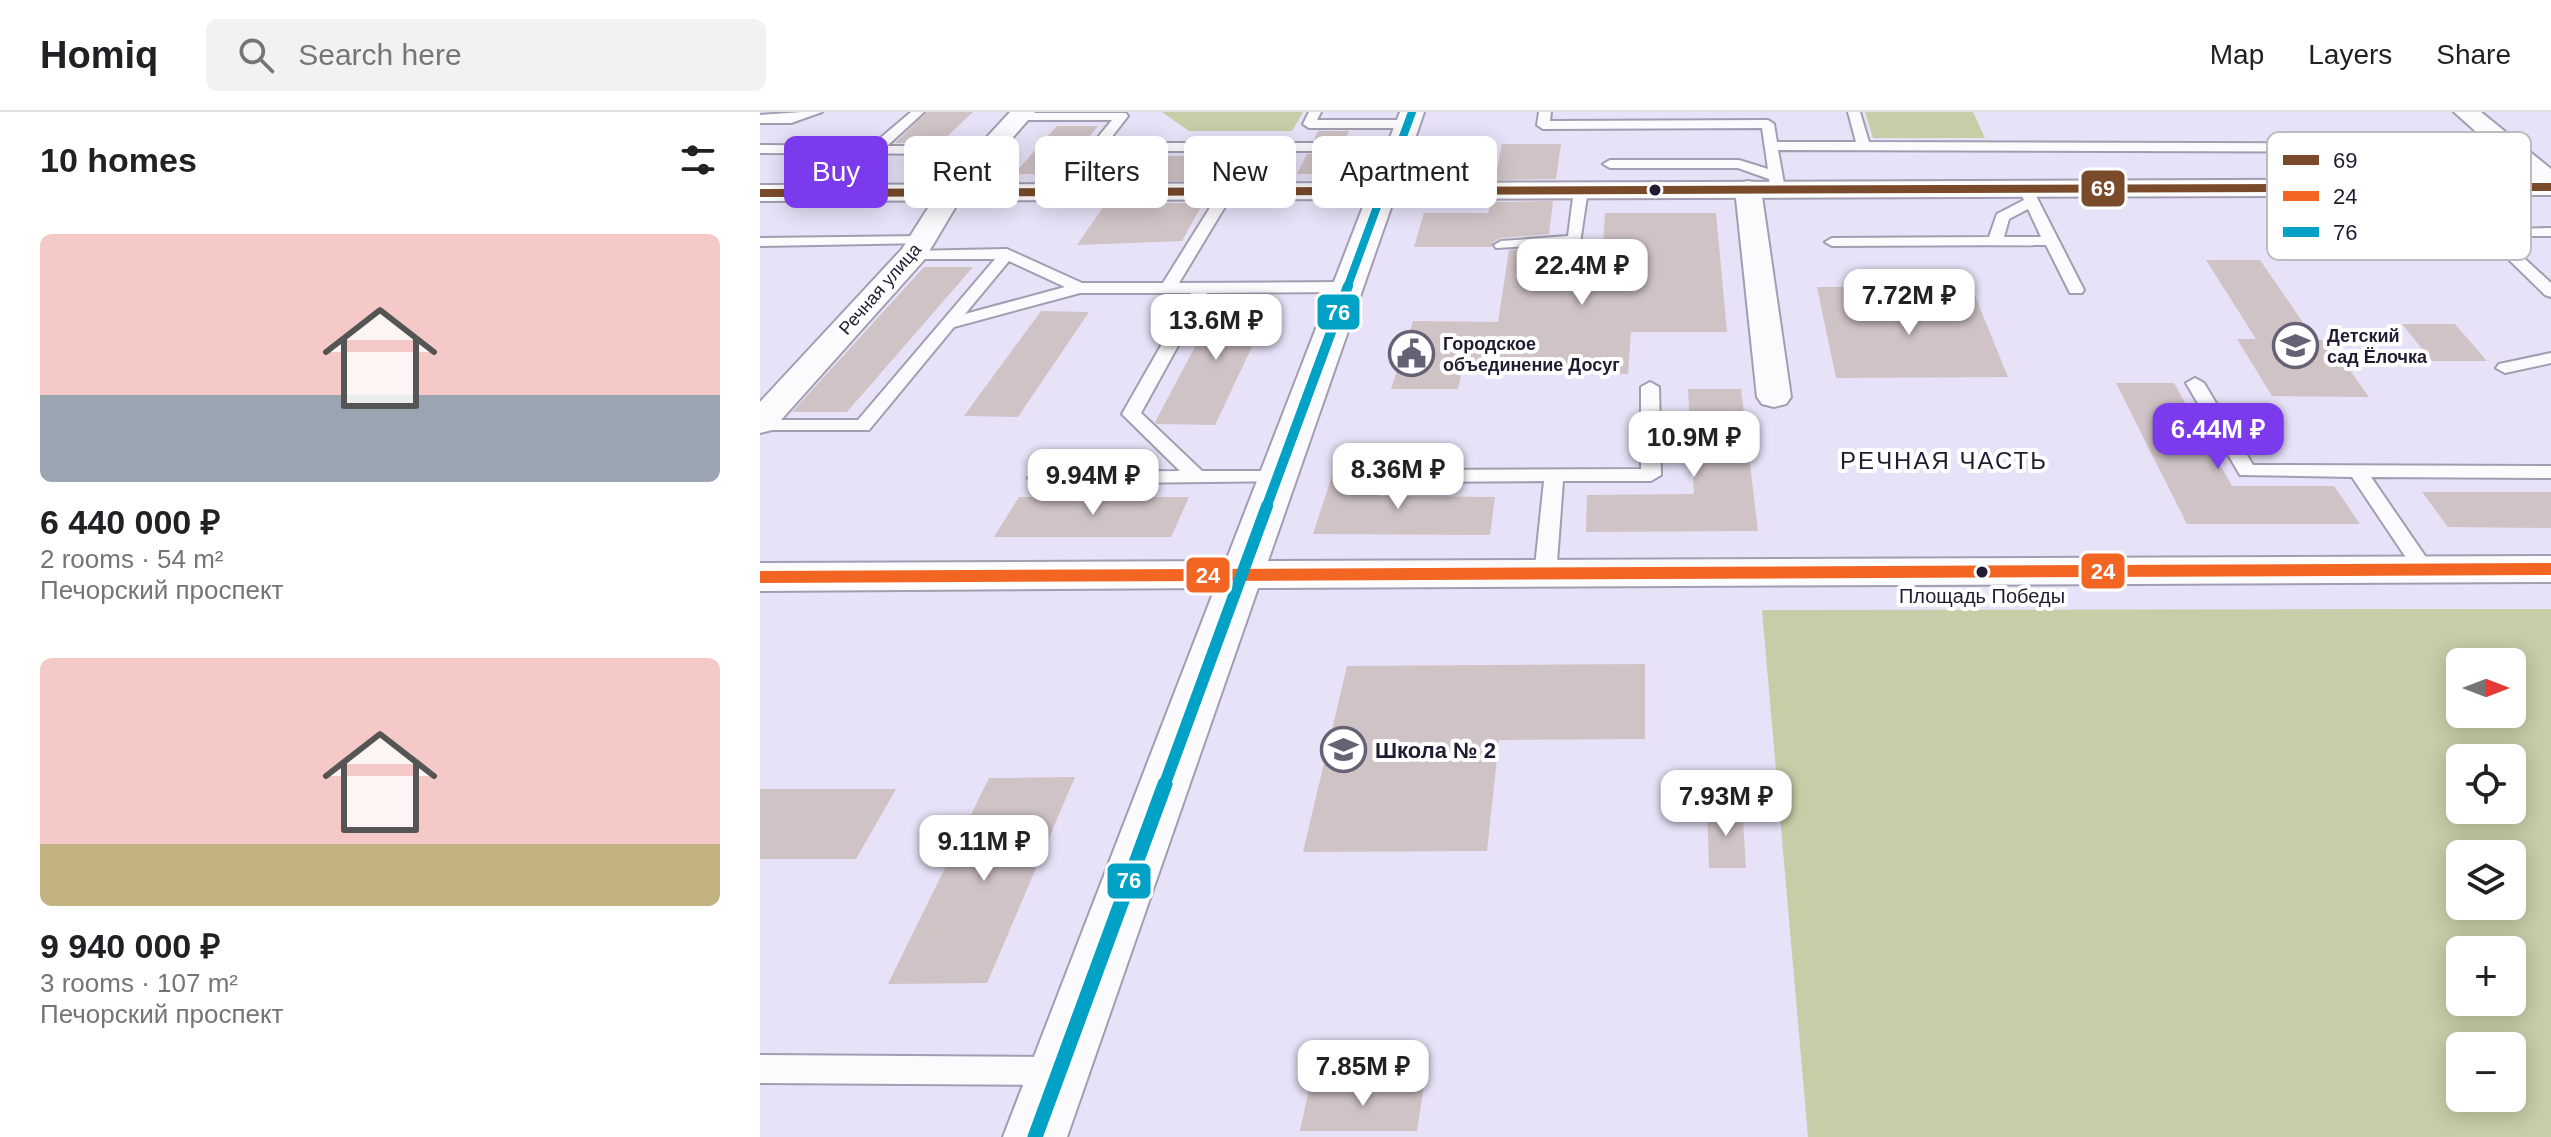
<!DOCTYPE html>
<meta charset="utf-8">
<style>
:root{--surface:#fff;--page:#f2f2f2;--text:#202124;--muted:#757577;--line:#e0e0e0;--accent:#7c3aed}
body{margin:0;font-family:Helvetica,sans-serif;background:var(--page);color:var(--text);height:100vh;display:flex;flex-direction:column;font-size:30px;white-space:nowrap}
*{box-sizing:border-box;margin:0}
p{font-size:26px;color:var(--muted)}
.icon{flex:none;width:44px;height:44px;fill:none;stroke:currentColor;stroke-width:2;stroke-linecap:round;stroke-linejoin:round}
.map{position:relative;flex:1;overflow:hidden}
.details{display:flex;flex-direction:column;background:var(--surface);width:760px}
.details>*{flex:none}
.top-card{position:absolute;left:24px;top:24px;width:760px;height:72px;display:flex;gap:16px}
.needle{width:52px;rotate:90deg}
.buttons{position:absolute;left:1686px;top:536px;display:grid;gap:16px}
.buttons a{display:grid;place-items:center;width:80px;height:80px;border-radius:12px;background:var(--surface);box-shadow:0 4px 20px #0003;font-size:40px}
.price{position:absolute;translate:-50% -68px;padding:0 18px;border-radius:16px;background:#fff;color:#222;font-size:26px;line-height:52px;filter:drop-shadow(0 2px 4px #0008)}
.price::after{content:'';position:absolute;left:50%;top:48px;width:24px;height:18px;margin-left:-12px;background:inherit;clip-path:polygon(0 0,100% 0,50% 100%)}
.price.active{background:var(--accent);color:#fff}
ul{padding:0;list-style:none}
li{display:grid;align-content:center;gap:16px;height:424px;padding:0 40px}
li span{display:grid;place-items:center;height:248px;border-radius:12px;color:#555}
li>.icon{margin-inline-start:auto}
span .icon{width:144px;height:144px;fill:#fffc;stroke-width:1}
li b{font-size:34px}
h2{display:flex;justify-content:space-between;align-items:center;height:96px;padding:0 40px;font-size:34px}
.chip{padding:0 28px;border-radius:12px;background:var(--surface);box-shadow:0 4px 20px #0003;font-size:28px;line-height:72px}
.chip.active{background:var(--accent);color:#fff}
header{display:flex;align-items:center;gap:48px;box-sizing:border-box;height:112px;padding:0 40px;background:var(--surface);border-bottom:2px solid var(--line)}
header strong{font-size:38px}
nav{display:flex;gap:44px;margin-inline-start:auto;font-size:28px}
.search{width:560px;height:72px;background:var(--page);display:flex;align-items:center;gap:20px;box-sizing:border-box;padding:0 28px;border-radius:12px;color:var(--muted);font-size:30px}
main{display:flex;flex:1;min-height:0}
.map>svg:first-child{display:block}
</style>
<header>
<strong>Homiq</strong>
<div class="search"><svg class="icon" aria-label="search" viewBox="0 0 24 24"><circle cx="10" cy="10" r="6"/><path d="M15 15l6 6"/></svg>Search here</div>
<nav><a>Map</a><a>Layers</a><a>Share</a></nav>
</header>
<main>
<section class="details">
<h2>10 homes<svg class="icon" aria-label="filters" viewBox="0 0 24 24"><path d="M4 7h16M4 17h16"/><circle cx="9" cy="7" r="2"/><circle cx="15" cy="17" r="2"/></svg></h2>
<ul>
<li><span style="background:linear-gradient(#f6c9c9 65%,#9aa5b1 0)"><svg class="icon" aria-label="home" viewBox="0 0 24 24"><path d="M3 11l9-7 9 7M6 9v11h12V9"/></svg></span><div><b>6 440 000 ₽</b><p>2 rooms · 54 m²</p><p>Печорский проспект</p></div></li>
<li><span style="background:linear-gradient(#f6c9c9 75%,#c2b280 0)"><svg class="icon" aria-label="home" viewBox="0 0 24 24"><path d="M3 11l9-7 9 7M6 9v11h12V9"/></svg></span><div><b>9 940 000 ₽</b><p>3 rooms · 107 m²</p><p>Печорский проспект</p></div></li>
</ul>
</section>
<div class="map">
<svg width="1791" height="1025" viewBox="0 0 1791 1025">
<rect width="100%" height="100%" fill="#e7e2f7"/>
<!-- green -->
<path fill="#c7cda7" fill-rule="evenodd" d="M402,0h141l-11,19h-103z
M1105,0h108l12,26h-112z
M1791,497v528h-743l-46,-527zM1700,550h52v52h-52zM1700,646h52v52h-52zM1752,742v52h-52v-52zM1700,838h52v52h-52zM1700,934h52v52h-52z"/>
<!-- building -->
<path fill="#d0c3c6" d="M167,0h46l-33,31h-45z
M297,14h41l-39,48h-45z
M558,19h31l-4,9h-31z
M742,32h59l-5,35 -61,1z
M547,42h32l-9,20h-33z
M379,44h91l-14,25h-94z
M793,89l-4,33 -48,4 -8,4 -1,5h-78l10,-34h64l3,-11z
M346,91h97l-21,38 -105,4z
M845,101h111l11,119h-96l-3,42 -166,-2 -4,17h-67l22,-68 85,1 11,-72 38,-2 -4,28h58z
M1446,148h54l55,80h13l41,57 -97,-1 -35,-57h19z
M164,155h49l-126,145h-55z
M1168,174h43l37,91 -172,1 -19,-91h47l7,28h66z
M462,184h54l-61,129 -58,-1 -2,-2z
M281,199l48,1 -71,105 -54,-1z
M1642,212h53l32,37h-55z
M1356,271h58l58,103h102l26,38h-173z
M928,277h53l17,142 -172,1 1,-37 107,-1z
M573,361h52l-6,23 116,1 -5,38 -177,-1z
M1662,380h129v36l-103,-1z
M259,385h170l-18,40h-177z
M885,552v75l-146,1 -12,111 -184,1 44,-186z
M315,665l-88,206 -99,1 101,-206z
M0,677h136l-40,70h-96z
M982,694l4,62h-37l-2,-61z
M550,972l114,1 -7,46h-117z"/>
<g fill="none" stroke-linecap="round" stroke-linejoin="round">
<defs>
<path id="lane" d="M42,0h20l-31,11h-31v-8z
M151,0h13l-37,34h100l7,4 -7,4 -227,-1v-8l111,1z
M549,0h12l-4,8h90l6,4 -6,4h-98l-6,-4z
M779,0h12l-1,9 218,-1 6,4 3,18h79l-8,-30h12l9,30 640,2 7,4 -7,4 -731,-2 7,39 -7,4 -7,-4 -2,-10 -31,-11h-128l-7,-4 7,-4h129l29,9 -6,-41 -219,1 -6,-4z
M258,1h108l2,3 -21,27h291l7,4 -7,4h-301l-7,-4 22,-27h-98v-6z
M1265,72l7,4 52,102 -2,3h-12l-24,-48 -214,1 -7,-4 7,-4 157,-1 8,-23 27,-14 -6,-12zM1268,97l13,28h-37l5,-18z
M468,74l7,4 -56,93 167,-1 8,5 -8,5 -139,1 -66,120 61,58h74l7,2 3,4 -3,4 -245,3 -10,-6 10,-6 142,-1 -58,-57 69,-121h-111l-126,34 -85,103h-109v-10h98l137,-161h-81l-8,-5 3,-3 98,-2 75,34h81l58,-93zM249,149l56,26 -100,27z
M821,74l7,4 -8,53 -84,5 -2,-3 7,-4 67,-5 6,-46z
M1791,116v8h-39v11l39,36v14l-6,-2 -48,-47 3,-19z
M162,124l5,1v6l-167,3v-8z
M1791,241v10l-46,10 -9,-5 3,-4z
M1435,266l9,5 49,82 298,1v12l-180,-1 63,92 -3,5h-14l-65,-97 -112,-2 -54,-92z
M890,270l9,5 2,88 -10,6h-88l-7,95 -4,5h-14l-4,-5 10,-95 -131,1 -10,-6 10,-6 228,-1v-82z
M0,943l298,2 11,4 4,10 -4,10 -11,4 -298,-2z"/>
<path id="street" d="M250,0h25l-73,84 -38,64 -152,170 -12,3v-31l142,-153 40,-63z
M988,69l9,2 4,6 30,208 -5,7 -12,3 -12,-3 -5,-7 -22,-208 4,-6z"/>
<path id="secondary" d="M640,0h24l-24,71 1129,-4 -75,-67h27l70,57v26l-1157,4 -126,362 1283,-5v26l-1293,6 -191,549h-64l212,-549 -455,3v-28l466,-2 140,-362 -606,2v-16l612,-2z"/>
</defs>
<!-- lane casing -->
<use href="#lane" stroke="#a29db1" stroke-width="4"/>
<!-- street casing -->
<use href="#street" stroke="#a29db1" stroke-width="4"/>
<!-- secondary casing -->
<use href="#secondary" stroke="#a29db1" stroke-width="4"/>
<!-- lane -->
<use href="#lane" fill="#fbfbfe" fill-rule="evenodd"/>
<!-- street -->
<use href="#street" fill="#fbfbfe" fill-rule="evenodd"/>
<!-- secondary -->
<use href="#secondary" fill="#fbfbfe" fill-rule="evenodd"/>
<defs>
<path id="bus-1" d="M0,81l1791,-6"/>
<path id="bus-2" d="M0,465l1791,-8"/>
<path id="bus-3-far3" d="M587,176l65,-176"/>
<path id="bus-3-far2" d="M506,396l82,-222"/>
<path id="bus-3-far1" d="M404,674l103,-280"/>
<path id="bus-3" d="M275,1025l130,-353"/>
</defs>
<!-- bus-1 casing -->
<use href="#bus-1" stroke="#fff" stroke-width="12"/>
<!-- bus-2 casing -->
<use href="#bus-2" stroke="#fff" stroke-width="18"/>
<!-- bus-3-far3 casing -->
<use href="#bus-3-far3" stroke="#fff" stroke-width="12"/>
<!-- bus-3-far2 casing -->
<use href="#bus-3-far2" stroke="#fff" stroke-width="15"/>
<!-- bus-3-far1 casing -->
<use href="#bus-3-far1" stroke="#fff" stroke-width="18"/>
<!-- bus-3 casing -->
<use href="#bus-3" stroke="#fff" stroke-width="21"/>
<!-- bus-1 -->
<use href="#bus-1" stroke="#7a4b2a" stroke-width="8"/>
<!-- bus-2 -->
<use href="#bus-2" stroke="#f26522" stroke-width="12"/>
<!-- bus-3-far3 -->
<use href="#bus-3-far3" stroke="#02a2c6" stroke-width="8"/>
<!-- bus-3-far2 -->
<use href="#bus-3-far2" stroke="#02a2c6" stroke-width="10"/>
<!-- bus-3-far1 -->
<use href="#bus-3-far1" stroke="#02a2c6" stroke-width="12"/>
<!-- bus-3 -->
<use href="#bus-3" stroke="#02a2c6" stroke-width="15"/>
</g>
<!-- icons -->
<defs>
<symbol id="school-ring" viewBox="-11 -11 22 22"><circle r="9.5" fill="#fff" stroke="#676176" stroke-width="1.5"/><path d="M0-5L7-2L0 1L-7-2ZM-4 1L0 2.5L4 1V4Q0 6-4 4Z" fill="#676176"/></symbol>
<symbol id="civic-ring" viewBox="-11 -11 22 22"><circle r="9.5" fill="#fff" stroke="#676176" stroke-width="1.5"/><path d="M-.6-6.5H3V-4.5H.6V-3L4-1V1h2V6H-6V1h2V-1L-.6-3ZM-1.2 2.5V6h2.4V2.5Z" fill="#676176"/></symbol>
</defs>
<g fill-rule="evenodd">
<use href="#school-ring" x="1510" y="208" width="51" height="51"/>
<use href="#civic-ring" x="626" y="216" width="51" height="51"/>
<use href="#school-ring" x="558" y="612" width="51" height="51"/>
</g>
<!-- markers -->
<g fill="#221b31" stroke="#fff" stroke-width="3">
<circle cx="895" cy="78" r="7"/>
<circle cx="1222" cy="460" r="7"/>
</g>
<g text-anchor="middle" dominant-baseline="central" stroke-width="8" stroke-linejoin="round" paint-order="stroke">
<!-- far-street labels -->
<g font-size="18" fill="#221b31" stroke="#fff">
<text transform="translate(120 177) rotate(-49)">Речная улица</text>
</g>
<!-- far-poi labels -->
<g font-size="18" font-weight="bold" fill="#221b31" stroke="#fff" text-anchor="start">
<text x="1567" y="224">Детский<tspan x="1567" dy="21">сад Ёлочка</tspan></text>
<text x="683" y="232">Городское<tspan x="683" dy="21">объединение Досуг</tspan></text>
</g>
<!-- bus labels -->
<g font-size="20" fill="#221b31" stroke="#fff">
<text x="1222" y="484">Площадь Победы</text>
</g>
<!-- poi labels -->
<g font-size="22" font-weight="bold" fill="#221b31" stroke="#fff" text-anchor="start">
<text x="615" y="638">Школа № 2</text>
</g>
<!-- neighbourhood labels -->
<g font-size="24" letter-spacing="2" fill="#221b31" stroke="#fff">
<text x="1184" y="348">РЕЧНАЯ ЧАСТЬ</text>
</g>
</g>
<!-- legend -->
<rect x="1507" y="20" width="264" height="128" rx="12" fill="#fff" stroke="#bdbbc1" stroke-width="2"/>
<rect x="1523" y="43" width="36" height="10" fill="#7a4b2a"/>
<rect x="1523" y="79" width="36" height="10" fill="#f26522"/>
<rect x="1523" y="115" width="36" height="10" fill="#02a2c6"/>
<g font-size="22" fill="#221b31">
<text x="1573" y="56">69</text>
<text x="1573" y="92">24</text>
<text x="1573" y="128">76</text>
</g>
<g stroke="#fff" stroke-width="3">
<rect x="1320" y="57" width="46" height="39" rx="8" fill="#7a4b2a"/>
<rect x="556" y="181" width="45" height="38" rx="8" fill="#02a2c6"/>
<rect x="1320" y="440" width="46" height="38" rx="8" fill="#f26522"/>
<rect x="425" y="444" width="46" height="38" rx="8" fill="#f26522"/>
<rect x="346" y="750" width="46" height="38" rx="8" fill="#02a2c6"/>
</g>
<g font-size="22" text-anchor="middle" font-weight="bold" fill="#fff">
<text x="1343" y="84">69</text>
<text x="578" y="208">76</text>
<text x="1343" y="467">24</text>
<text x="448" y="471">24</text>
<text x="369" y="776">76</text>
</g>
</svg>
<div class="buttons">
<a><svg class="needle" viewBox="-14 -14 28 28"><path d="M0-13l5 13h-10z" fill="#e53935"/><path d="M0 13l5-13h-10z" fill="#757577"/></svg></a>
<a><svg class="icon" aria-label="locate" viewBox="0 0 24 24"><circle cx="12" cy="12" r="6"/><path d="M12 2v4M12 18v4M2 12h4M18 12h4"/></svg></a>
<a><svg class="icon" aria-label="layers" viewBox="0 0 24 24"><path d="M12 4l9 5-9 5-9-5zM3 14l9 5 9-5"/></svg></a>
<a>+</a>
<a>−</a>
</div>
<b class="price" style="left:822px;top:195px">22.4M ₽</b>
<b class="price" style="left:1149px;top:225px">7.72M ₽</b>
<b class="price" style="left:456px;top:250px">13.6M ₽</b>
<b class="price active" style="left:1458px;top:359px">6.44M ₽</b>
<b class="price" style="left:934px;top:367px">10.9M ₽</b>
<b class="price" style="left:638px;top:399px">8.36M ₽</b>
<b class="price" style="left:333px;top:405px">9.94M ₽</b>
<b class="price" style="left:966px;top:726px">7.93M ₽</b>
<b class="price" style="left:224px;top:771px">9.11M ₽</b>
<b class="price" style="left:603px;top:996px">7.85M ₽</b>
<div class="top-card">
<a class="chip active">Buy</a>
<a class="chip">Rent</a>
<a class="chip">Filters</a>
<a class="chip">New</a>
<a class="chip">Apartment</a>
</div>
</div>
</main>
